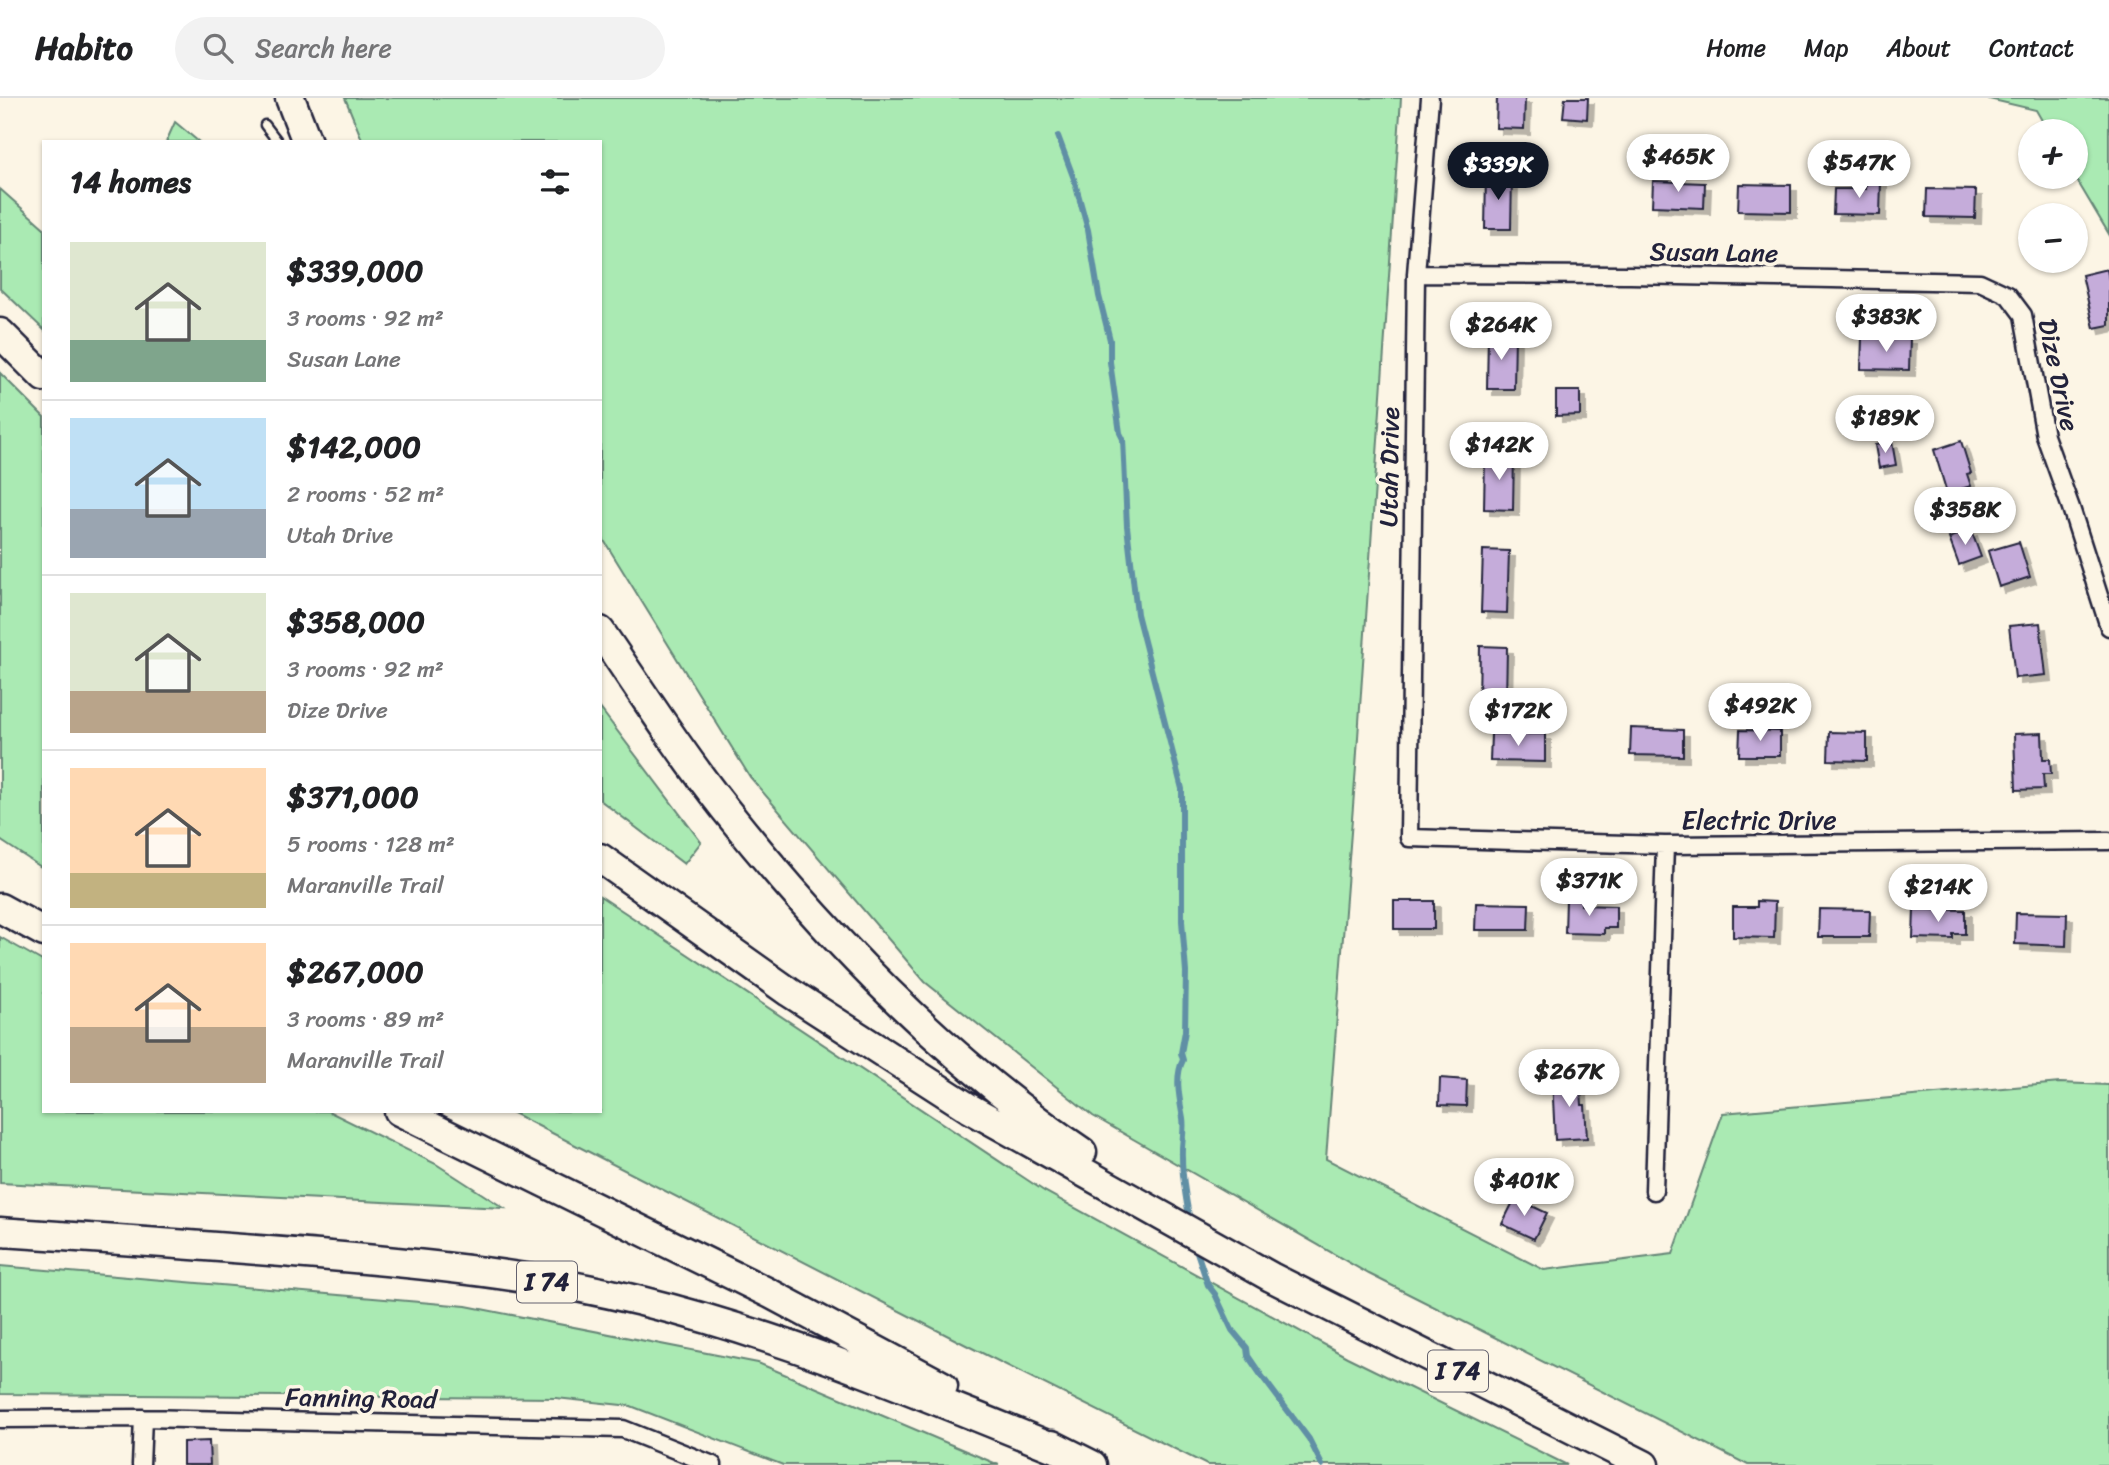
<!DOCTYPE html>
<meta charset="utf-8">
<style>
:root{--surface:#fff;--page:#f2f2f2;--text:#202124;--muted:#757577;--line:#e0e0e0;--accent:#111827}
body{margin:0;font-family:Sriracha,sans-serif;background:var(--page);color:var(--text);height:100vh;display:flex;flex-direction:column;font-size:26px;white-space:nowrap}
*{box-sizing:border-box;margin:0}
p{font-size:23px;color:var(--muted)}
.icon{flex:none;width:38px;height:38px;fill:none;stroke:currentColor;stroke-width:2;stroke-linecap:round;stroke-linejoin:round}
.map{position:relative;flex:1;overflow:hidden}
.details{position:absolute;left:42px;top:42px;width:560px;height:973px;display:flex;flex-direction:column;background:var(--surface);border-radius:0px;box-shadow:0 2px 5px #0004}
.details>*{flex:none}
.fabs{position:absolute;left:2018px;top:21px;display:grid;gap:14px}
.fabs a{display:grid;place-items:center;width:70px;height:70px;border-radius:50%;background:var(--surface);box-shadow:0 2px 5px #0004;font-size:35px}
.price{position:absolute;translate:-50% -60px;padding:0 16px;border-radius:24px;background:#fff;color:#222;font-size:23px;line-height:46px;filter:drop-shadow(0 2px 4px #0008)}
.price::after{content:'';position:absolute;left:50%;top:42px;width:21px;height:16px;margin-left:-10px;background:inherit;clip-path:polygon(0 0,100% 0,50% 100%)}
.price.current{background:var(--accent);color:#fff}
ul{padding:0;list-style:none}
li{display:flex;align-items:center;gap:21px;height:175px;padding:0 28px}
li+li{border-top:2px solid var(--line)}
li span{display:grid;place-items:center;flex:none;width:196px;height:140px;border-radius:0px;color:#555}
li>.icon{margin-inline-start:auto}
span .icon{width:84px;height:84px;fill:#fffc;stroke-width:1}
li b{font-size:30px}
h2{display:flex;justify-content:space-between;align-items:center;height:84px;padding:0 28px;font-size:30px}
header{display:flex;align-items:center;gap:42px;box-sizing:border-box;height:98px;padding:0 35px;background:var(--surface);border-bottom:2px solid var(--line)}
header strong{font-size:33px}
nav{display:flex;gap:38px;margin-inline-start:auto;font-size:24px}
.search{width:490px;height:63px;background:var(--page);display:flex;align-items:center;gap:18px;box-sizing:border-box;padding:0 24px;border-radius:38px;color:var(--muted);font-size:26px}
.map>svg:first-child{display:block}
</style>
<header>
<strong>Habito</strong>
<div class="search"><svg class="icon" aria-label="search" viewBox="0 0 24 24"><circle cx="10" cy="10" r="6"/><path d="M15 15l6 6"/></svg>Search here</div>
<nav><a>Home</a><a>Map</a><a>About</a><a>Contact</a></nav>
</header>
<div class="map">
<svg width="2109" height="1367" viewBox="0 0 2109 1367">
<defs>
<filter id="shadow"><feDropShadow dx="6" dy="6" stdDeviation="0" flood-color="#0004"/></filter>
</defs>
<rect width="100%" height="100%" fill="#fcf5e5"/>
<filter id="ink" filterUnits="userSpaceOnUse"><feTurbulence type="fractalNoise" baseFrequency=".0143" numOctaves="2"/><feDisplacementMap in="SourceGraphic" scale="14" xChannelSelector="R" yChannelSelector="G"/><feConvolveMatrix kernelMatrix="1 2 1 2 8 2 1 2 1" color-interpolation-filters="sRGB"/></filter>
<g filter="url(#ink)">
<!-- green -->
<path fill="#aaeab3" stroke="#668677" stroke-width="2" d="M345,0h1056l-45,669 -30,392 218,111 129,-16 50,-141 337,-30 49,2v380h-361l-379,-191 -276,-158 -168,-134 -175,-205 -150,-243v-392h-237z
M1985,0h124v136l-34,-57 1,-46h-28l-12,-21z
M175,24l24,20h-33z
M0,91l44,39v102l-44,-42z
M0,275l44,44v452l-44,-29z
M600,610l101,134 -17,22 -84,-64z
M600,798l444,295 303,166 220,108h-360l-237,-118 -461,-236h91z
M0,839l44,25v149h284l108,53 68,44 -504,-25z
M0,1168l466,40 292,57 241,102h-216l-152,-59 -75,-8 -556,-4z"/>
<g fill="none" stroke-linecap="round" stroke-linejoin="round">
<!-- stream -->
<path stroke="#618fa5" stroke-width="6" d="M1058,38l16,43 14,51 11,66 11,44v22l10,71 3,6 4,87 10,88 45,175v132l4,51 -1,59 -4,22 2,7c-9,17 -3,41 0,58 2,12 -2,26 -1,39 0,22 4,43 8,64
M1195,1148l13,39 7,9 17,36 15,18 1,8 13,19 48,64 13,26"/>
</g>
<!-- building -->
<path fill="#c5acda" stroke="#22223b" stroke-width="2" filter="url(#shadow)" d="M1497,0h28l-1,31 -28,-1z
M1565,0h23l-1,21 -24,-2z
M1486,77l26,1 -1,53h-26z
M1653,83l52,2 -1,25 -52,-2z
M1866,83h15l-1,34 -47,-1 1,-25h32z
M1739,86l52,1v27l-53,-1z
M1927,91l49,1 -1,28 -49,-1z
M2107,171l2,11v45l-15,3 -12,-53z
M1488,236h27l-1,55h-27z
M1862,239l48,1 -1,32 -48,-1z
M1556,293h24v24l-24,1z
M1961,343l10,32 -4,1 4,12 -24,7 -13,-43z
M1892,344l4,23 -17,3 -4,-23z
M1485,357h29l-1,55 -29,-1z
M1971,432l10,27 -22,8 -10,-27z
M2019,444l11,35 -31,10 -11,-36z
M1483,452l26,1 -2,62 -26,-1z
M2040,525l6,52 -31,3 -6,-52z
M1480,548l27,1 -1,55 -27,-1z
M1631,630l52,2v26l-53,-1z
M1740,632l40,1v25h-41z
M1829,634l38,1v28l-39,-1z
M2042,635l1,26h7l1,15h-8l1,15 -28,1 -2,-56z
M1491,636h54v28l-55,-1z
M1566,801h15v6l35,1v22h-12v6l-39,-1z
M1394,803h40v28h-40z
M1757,803l18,1 -1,36 -41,-1v-30h24z
M1476,805l53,1 -1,26h-53z
M1819,811l51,1 -1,27h-51z
M1914,811l51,1v24h-12v5l-40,-1z
M2016,815l51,1 -1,32 -51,-2z
M1580,978l2,29h3l2,33 -32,2 -3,-62z
M1440,980l27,2 -1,26 -27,-1z
M1515,1100l32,15 -13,26 -32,-15z
M209,1343l1,24h-27v-23z"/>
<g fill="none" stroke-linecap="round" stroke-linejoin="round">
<defs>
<path id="service" d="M265,27l13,17"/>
<path id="minor" d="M1430,0l-14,176 -7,564 256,7 444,-4
M1416,176l214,1 350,7 28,13 15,20 22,121 26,72 38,119
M1654,1093l11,-346
M0,1321l143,-1 480,11 90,36
M141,1367l2,-47"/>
<path id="motorway" d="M290,0l17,44
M0,235l44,44
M600,533c41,60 80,121 125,178 101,127 222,252 357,343
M600,760l189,134 180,116 302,169 373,188
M0,810l44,24
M399,1013l372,183 172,92
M0,1134c106,7 213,14 319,23 108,9 217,20 322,46 147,36 286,96 426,152
M1052,1347l40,20"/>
</defs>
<!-- service casing -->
<use href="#service" stroke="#22223b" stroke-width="13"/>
<!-- minor casing -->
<use href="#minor" stroke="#22223b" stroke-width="21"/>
<!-- motorway casing -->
<use href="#motorway" stroke="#22223b" stroke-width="33"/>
<!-- service -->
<use href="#service" stroke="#fcf5e5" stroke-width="8"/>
<!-- minor -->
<use href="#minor" stroke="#fcf5e5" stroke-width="16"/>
<!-- motorway -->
<use href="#motorway" stroke="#fcf5e5" stroke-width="28"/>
</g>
</g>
<g text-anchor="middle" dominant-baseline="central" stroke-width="7" stroke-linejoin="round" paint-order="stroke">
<!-- shield labels -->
<g fill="#fcf5e5" stroke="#63616e" stroke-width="2">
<rect x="517" y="1163.5" width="60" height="41" rx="5"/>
<rect x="1428" y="1252.5" width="60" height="41" rx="5"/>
</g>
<g font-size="24" font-weight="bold" fill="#22223b">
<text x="547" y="1184">I 74</text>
<text x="1458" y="1273">I 74</text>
</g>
<!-- street labels -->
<g font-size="26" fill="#22223b" stroke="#fcf5e5">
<text transform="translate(1714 154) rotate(1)">Susan Lane</text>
<text transform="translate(2059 277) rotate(78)">Dize Drive</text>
<text transform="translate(1389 369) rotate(-89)">Utah Drive</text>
<text x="1759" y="722">Electric Drive</text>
<text transform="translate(361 1300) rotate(1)">Fanning Road</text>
</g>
</g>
</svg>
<div class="fabs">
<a>+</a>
<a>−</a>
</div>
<b class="price" style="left:1678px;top:96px">$465K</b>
<b class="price" style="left:1859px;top:102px">$547K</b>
<b class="price current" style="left:1498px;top:104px">$339K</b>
<b class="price" style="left:1886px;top:256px">$383K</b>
<b class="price" style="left:1501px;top:264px">$264K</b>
<b class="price" style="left:1885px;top:357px">$189K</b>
<b class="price" style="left:1499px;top:384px">$142K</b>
<b class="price" style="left:1965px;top:449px">$358K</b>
<b class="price" style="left:1760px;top:645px">$492K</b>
<b class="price" style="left:1518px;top:650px">$172K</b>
<b class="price" style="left:1589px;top:820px">$371K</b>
<b class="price" style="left:1938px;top:826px">$214K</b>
<b class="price" style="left:1569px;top:1011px">$267K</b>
<b class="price" style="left:1524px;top:1120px">$401K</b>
<section class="details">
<h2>14 homes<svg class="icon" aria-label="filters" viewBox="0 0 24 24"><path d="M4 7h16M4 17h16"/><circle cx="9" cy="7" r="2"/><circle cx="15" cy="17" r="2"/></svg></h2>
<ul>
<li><span style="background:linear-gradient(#dfe7d0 70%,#7fa58c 0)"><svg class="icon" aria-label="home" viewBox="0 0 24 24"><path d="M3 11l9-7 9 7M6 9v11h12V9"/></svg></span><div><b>$339,000</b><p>3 rooms · 92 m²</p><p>Susan Lane</p></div></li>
<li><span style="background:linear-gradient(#bfe0f5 65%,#9aa5b1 0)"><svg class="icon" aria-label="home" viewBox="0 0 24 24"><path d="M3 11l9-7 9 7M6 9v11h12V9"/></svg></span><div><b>$142,000</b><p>2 rooms · 52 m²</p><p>Utah Drive</p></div></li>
<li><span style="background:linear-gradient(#dfe7d0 70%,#b9a48a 0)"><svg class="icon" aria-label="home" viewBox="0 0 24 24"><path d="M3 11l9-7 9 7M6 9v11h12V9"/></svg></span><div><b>$358,000</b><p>3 rooms · 92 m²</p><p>Dize Drive</p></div></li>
<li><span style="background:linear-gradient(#ffd9b3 75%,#c2b280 0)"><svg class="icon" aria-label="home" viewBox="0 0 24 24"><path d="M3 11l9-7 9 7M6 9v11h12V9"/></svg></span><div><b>$371,000</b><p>5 rooms · 128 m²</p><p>Maranville Trail</p></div></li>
<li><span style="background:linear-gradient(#ffd9b3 60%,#b9a48a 0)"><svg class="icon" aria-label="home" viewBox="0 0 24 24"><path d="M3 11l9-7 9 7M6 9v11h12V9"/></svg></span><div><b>$267,000</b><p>3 rooms · 89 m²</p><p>Maranville Trail</p></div></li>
</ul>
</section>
</div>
